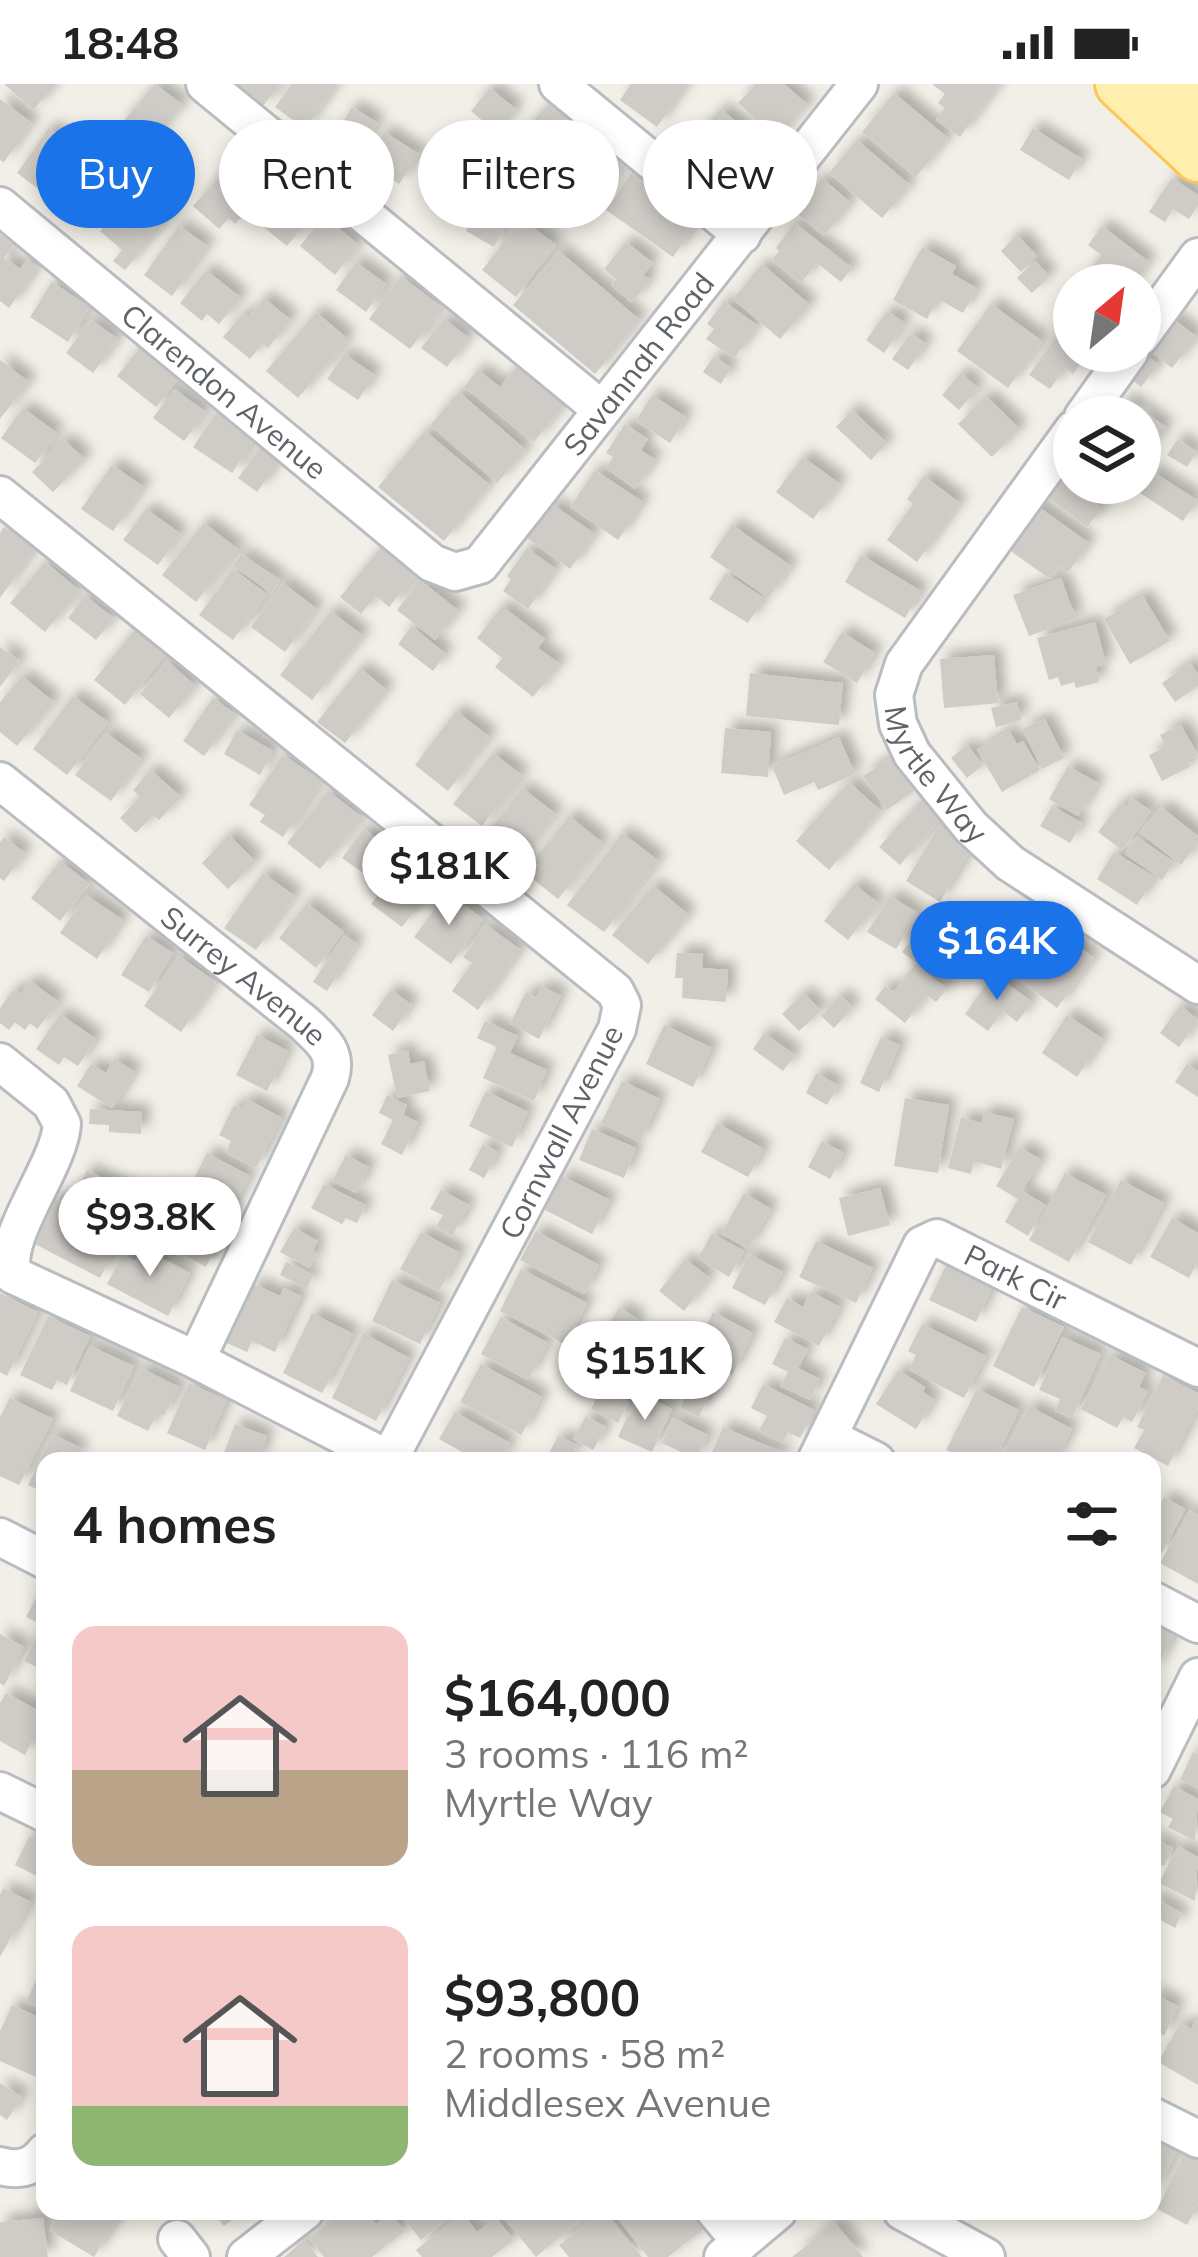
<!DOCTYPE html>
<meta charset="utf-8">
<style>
:root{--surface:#fff;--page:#f6f6f6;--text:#222;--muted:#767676;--accent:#1a73e8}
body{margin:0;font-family:Mulish,sans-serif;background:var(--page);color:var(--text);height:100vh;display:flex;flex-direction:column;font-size:45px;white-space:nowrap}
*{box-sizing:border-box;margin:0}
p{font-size:39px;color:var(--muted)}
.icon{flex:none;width:66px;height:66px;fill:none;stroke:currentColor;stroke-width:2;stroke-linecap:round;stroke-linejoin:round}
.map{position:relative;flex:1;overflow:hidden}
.panel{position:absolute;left:36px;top:1368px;width:1125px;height:768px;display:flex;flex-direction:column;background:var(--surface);border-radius:24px;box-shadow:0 6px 18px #0003}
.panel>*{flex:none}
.hud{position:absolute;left:36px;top:36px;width:1128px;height:108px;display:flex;gap:24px}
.needle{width:78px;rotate:29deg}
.controls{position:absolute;left:1053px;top:180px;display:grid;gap:24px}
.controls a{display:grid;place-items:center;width:108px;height:108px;border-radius:50%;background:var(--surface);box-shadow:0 6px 18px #0003;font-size:60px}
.price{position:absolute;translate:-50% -102px;padding:0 27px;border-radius:42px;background:#fff;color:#222;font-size:39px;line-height:78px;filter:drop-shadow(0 3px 6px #0008)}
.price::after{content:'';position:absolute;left:50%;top:72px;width:36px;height:27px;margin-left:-18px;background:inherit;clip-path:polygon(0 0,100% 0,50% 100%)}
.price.on{background:var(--accent);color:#fff}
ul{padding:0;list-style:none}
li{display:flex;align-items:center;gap:36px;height:300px;padding:0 36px}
li span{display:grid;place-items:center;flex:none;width:336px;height:240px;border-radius:24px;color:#555}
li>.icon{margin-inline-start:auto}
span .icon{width:144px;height:144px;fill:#fffc;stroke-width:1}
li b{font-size:51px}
h2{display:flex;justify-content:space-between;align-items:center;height:144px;padding:0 36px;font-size:51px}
.chip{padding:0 42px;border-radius:54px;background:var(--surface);box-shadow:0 6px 18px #0003;font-size:42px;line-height:108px}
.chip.on{background:var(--accent);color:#fff}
.status{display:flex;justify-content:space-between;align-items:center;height:84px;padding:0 60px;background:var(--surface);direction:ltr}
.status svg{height:33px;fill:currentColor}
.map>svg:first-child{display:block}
</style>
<div class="status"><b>18:48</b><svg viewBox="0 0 49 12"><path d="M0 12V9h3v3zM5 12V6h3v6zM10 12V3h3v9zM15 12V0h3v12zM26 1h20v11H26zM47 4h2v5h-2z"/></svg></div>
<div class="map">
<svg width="1198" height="2173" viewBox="0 0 1198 2173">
<defs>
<filter id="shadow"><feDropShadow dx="8" dy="-8" stdDeviation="6" flood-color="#0004"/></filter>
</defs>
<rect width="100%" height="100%" fill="#f1efe7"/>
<!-- building -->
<path fill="#cfcbc6" filter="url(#shadow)" d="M4,0h44l5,4 -20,22z
M155,0l28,21 -37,43 -26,-23z
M233,0h47l-18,23z
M292,0h45l-32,45 -30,-22z
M631,0h56l-30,43 -37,-27z
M756,0h28l24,21 -31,34 -39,-36z
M932,0h67l-39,53 -24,-17 9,-12 -7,-5 7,-9z
M490,4l27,22 -20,23 -26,-22z
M894,9l54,45 -32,39 -54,-45z
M0,15l32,24 -28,39 -4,-2z
M549,20l22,19 -12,18 11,11 -31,34 -36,-32z
M352,23l26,16 -16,25 -26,-15z
M721,25l43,36 -28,32 -43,-36z
M49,44l35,26 -32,45 -35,-26z
M1033,44l49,31 -13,21 -49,-30z
M384,48l35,22 -20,30 -35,-22z
M591,49l37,31 -45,54 -37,-31z
M857,56l53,45 -28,33 -53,-45z
M245,64l32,29 -42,47 -6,-6 -10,11 -26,-23z
M91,76l37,29 -31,40 -37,-29z
M633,86l68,48 -28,39 -67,-47z
M440,88l30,17 -12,21 -30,-17z
M822,94l29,25 -27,33 -29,-24z
M1172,94l26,17v10l-9,14 -16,-10 -8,13 -16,-10z
M278,101l35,29 -26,32 -36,-29z
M136,105l34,28 -45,53 -12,-9 9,-11 -22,-19z
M482,121l27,16 -15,26 -28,-16z
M324,132l35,29 -24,30 -35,-29z
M522,135l34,26 -40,52 -34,-27z
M795,139l57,45 -11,14 -24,-19 -16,20 -29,-23 7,-9 -3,-3z
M179,142l29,20 -36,50 -28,-21z
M1102,142l47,36 -17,23h-39l-9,-7 17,-23 -13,-10z
M0,150l14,11 -10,13 16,11 7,-10 11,8 -29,41 -9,-7z
M1017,151l20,21 -16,16 -20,-21z
M626,158l27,21 -10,12 7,5 -18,23 -21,-18 5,-6 -12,-10z
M922,163l34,19 -4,8 25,14 -14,25 -25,-14 -11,20 -34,-19z
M559,167l81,69 -45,54 -82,-69z
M1035,177l15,15 -18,17 -15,-15z
M356,178l30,22 -20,28 -30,-22z
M762,180l48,41 -30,34 -47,-40z
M206,186l35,28 -22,26 -12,-10 -5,7 -22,-18z
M401,192l41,31 -32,42 -41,-30z
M52,198l38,25 -22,35 -38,-25z
M264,214l27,22 -23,28 -5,-5 -13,16 -27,-22 20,-23 5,3z
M724,217l34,25 -24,32 -28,-19 8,-10 -7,-5z
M991,220l51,37 -34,47 -51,-37z
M887,227l18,12 -21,30 -18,-13z
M316,228l32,27 -50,59 -32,-27z
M1168,231l29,22 -25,31 -29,-23z
M444,235l25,19 -22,29 -26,-19z
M91,236l27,19 -25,34 -27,-20z
M911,249l15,11 -18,26 -16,-11z
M1058,249l16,11v7l13,3 -14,20 -8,-6 -15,21 -21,-14z
M143,260l39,31 -26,32 -39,-31z
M1143,268l15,13 -17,22 -16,-13z
M344,270l31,21 -17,25 -31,-21z
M714,272l17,12 -10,16 -18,-12z
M0,276l29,22 -29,37z
M520,278l48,38 -34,42 -70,-55 14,-17 22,17z
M961,289l17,15 -19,22 -17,-15z
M174,305l32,23 -22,29 -31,-23z
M459,308l67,58 -29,33 -67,-58z
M652,311l34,22 -16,26 -34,-22z
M986,312l34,33 -28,28 -34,-33z
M1127,315l40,29 -15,20 -12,-9v-22h-26z
M23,324l34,25 -22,30 -34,-25z
M218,326l39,26 -25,37 -39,-26z
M852,326l35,33 -16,17 -35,-33z
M625,340l23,15 -7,11 14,10 -20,29 -29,-21 7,-11 -7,-4z
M425,347l65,54 -46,56 -66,-54z
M1178,355l19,13 -10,15 -20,-12z
M64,356l21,19 -32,33 -21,-20z
M263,360l19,13 -25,35 -19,-14z
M803,373l37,27 -27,35 -37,-27z
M1066,379l8,5v15h19l6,4 -9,12 12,9 -15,19 -44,-33z
M112,381l32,22 -31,44 -32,-22z
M595,386l48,32 -25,38 -48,-33z
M1153,388l44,28 -14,21 -43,-28z
M924,392l36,27 -43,59 -30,-22 26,-36 -6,-5z
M1026,414l63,45 -21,29 -9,-6 -9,13 -55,-39z
M552,420l43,30 -25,35 -43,-31z
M146,425l35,25 -23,31 -35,-25z
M204,439l34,26 -42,53 -34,-27z
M732,441l59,41 -23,32 -58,-41z
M4,443l31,22 -35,49v-65z
M383,461l34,28 -28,34 -13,-11 -15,18 -21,-17z
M527,464l29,21 -28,40 -25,-18 8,-12 -4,-3z
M241,470l39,26 -9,13 -38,-27z
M861,471l60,36 -16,27 -60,-36z
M45,478l34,28 -34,42 -35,-29z
M233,485l34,25 -34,46 -34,-25z
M726,489l38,25 -16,25 -39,-24z
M1061,494l15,41 -47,17 -16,-41z
M420,496l39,31 -24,29 -38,-30z
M283,499l34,26 -32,43 -34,-25z
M85,512l29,22 -18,22 -28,-22z
M1143,512l27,45 -40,23 -26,-45z
M502,522l43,33 -7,9 22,16 -27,33 -38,-30 7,-9 -25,-20z
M331,527l32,25 -51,64 -32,-25z
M1095,538l11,42 -10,3 3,15 -23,6 -2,-6 -13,4 -3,-9 -9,3 -12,-42z
M412,542l34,28 -13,17 -35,-27z
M136,544l31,24 -42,53 -31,-25z
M842,548l33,21 -18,30 -34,-21z
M0,563l20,14 -20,26z
M994,571l4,48 -54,5 -4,-49z
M167,577l29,25 -27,32 -29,-24z
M1190,579l8,11v12l-23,16 -13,-19z
M360,584l27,22 -42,53 -28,-21z
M750,589l93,10 -4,42 -93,-9z
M22,592l32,26 -37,44 -17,-14v-30z
M73,612l35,26 -41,53 -34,-26z
M213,614l22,16 -31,42 -21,-15z
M1017,618l4,18 -25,7 -5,-19z
M456,627l34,26 -42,54 -33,-26z
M1045,635l19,39 -22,11 -20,-40z
M1181,641l17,30 -10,5 3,6 -29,15 -13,-26 17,-8 -6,-12z
M725,644l46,4 -3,45 -47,-4z
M237,646l36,21 -13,24 -36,-21z
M1009,647l8,13 6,-3 17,29 -38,22 -25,-42z
M106,649l36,26 -31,42 -36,-26z
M839,653l16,37 -37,16 -4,-8 -30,13 -12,-29z
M967,661l16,20 -16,13 -16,-20z
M493,669l29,22 -40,51 -29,-22z
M283,671l39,26 -39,56 -23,-15 5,-7 -16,-10z
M893,672l24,33 -30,21 -24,-34z
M1068,682l30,17 -20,33 -29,-17z
M151,686l30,27 -22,23 -6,-5 -17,18 -16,-15 20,-21 -7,-7z
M849,698l32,29 -52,59 -33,-29z
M522,704l34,26 -39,50 -34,-25z
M328,707l34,26 -42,52 -33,-26z
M923,714l20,17 -43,50 -21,-18z
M1132,714l19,13 -29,39 -24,-18 22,-29 6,4z
M1052,722l30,17 -12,20 -30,-17z
M1161,723l37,29v7l-17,22 -41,-32z
M569,732l34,27 -45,56 -34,-27z
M939,742l34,20 -33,56 -34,-21z
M364,745l34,25 -21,29 -35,-25z
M622,749l37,28 -55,71 -37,-27z
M229,751l27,27 -28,27 -26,-26z
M4,753l21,16 -21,28 -4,-3v-36z
M1137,753l37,25 -12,18 -37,-26z
M1114,768l41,25 -18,28 -40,-26z
M405,775l31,24 -34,44 -31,-23z
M60,777l30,23 -30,37 -29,-23z
M263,789l32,23 -39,54 -32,-22z
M854,800l24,19 -30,37 -24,-19z
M653,801l36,30 -41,49 -36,-29z
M447,808l36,27 -32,45 -37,-27z
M86,811l37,25 -26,39 -37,-26z
M890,812l28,17 -22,36 -29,-17z
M307,819l37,29 -28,36 -37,-30z
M924,840l23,18 -23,29 23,18 -11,13 -9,-7 -22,28 -30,-24 10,-13 8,6 23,-29 -14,-11z
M486,841l35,25 -43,60 -26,-19 20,-28 -9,-6z
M1057,846l37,28 -37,50 -37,-28z
M344,851l13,9 -30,47 -14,-9z
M146,852l27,17 -24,39 -28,-17z
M677,869l26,1 -1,14 26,2 -2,32 -44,-4 1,-20h-8z
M179,872l37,26 -35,50 -37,-26z
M994,890l38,28 -15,20 -14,-11 -15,20 -23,-17z
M30,897l29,21 -22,27 -7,-6 -5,7 -10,-8 -6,8 -9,-7v-15l14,-19 6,5z
M542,902l19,10 -22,43 -29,-15 16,-32 10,5z
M391,906l21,15 -19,26 -21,-16z
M804,909l17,18 -22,20 -17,-17z
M840,911l13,12 -19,21 -13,-12z
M1180,921l18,15 -19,27 -19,-14z
M60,930l36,25 -18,27 -14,-9 -5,8 -23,-16z
M1067,931l36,24 -26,38 -35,-24z
M485,937l33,15 -8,17 37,17 -13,31 -51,-23 14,-31 -20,-9z
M664,941l48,23 -19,39 -47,-23z
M764,949l31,22 -12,16 -30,-22z
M257,951l31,16 -21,40 -31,-16z
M881,953l19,8 -21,47 -19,-9z
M408,966l2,14 14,-3 6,30 -33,7 -9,-43z
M114,975l21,13 -23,36 -35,-22 14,-22 15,9z
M1187,980l11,7v26l-23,-15z
M816,989l22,12 -11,20 -21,-12z
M622,997l38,18 -20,43 -39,-19z
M486,1007l42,21 -16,35 -43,-21z
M387,1011l20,10 -4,10 15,7 -16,33 -21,-11 12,-24 -14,-7z
M905,1014l44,7 -11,68 -44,-7z
M247,1015l35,19 -26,50 -30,-15 5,-12 -12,-6 15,-30 8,4z
M90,1025l52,3 -1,22 -32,-2v-7l-20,-1z
M984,1028l30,7 -13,50 -27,-8 -3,13 -23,-6 13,-51 20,6z
M717,1039l47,26 -16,28 -47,-25z
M592,1045l44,19 -12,30 -45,-18z
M822,1057l22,12 -14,26 -22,-12z
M483,1060l15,8 -14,26 -15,-8z
M1020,1063l21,13 -19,31 24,14 -18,31 -23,-14 13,-23 -22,-13z
M207,1069l43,23 -22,41 -30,-16 5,-11 -12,-6z
M346,1071l23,12 -13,26 -24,-12z
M87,1086l53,27 -14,28 -53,-27z
M1065,1089l41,22 -37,67 -40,-22z
M562,1092l48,24 -18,34 -47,-24z
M1121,1096l43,23 -33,62 -43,-23z
M324,1100l42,21 -9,18 -11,-5 -4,6 -31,-16z
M880,1104l10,37 -42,11 -9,-38z
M441,1106l28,15 -17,31 -16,-9 7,-12 -13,-6z
M165,1109l62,32 -21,42 -30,-15 6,-12 -22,-11 -6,12 -10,-6z
M744,1109l27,16 -23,40 -27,-15z
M55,1115l68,35 -23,44 -67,-35z
M1172,1134l26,15v28l-9,17 -39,-21z
M294,1144l24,13 -6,10 5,3 -8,14 -29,-16z
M536,1147l63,34 -15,29 -64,-34z
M421,1148l39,21 -21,38 -39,-22z
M712,1149l32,18 -15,26 -31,-19z
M816,1157l57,27 -17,35 -57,-26z
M144,1159l19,9 -2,6 29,15 -22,43 -61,-32 15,-29 13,6z
M749,1170l34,18 -18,33 -33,-17z
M685,1175l25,19 -26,33 -25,-20z
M948,1177l46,23 -18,38 -47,-22z
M286,1178l27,13 -6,13 -27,-13z
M521,1185l66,34 -21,42 -66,-34z
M392,1196l48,23 -20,41 -48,-23z
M254,1200l26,12 4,-8 17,8 -26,56 -23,-11 -5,11 -20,-9z
M811,1208l29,15 -21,39 -45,-24 13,-24 16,9z
M0,1209l38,19 -31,64 -7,-4z
M1022,1223l42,20 -30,60 -41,-21z
M619,1224l20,11 -29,48 -20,-12z
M713,1228l40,21 -21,42 -40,-20z
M312,1229l41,21 -31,59 -39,-20z
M48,1232l42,20 -23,49 -10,-5 -5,10 -32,-15z
M501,1233l47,26 -20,37 -47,-26z
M922,1240l64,32 -22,42 -55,-28 7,-15 -8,-4z
M363,1249l46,25 -33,63 -44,-23z
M1062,1253l39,17 -29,64 -17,-7 5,-12 -21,-9z
M785,1254l23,11 -10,19 22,11 -10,21 -30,-14 8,-14 -16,-8z
M90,1262l44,20 -21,45 -43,-20z
M1110,1271l36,18 -7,14 9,4 -16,31 -9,-5 -6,11 -36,-19z
M690,1273l30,15 -8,14 -30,-14z
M481,1280l61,33 -21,38 -61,-33z
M141,1284l38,19 -15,29 -7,-3 -9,18 -31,-15z
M898,1286l27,17 -2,5 11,8 -18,29 -40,-25z
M1163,1291l35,18v16l-30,57 -34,-18 10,-18 -7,-3z
M692,1298l19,9 -12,26 -19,-9z
M189,1299l38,17 -22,50 -38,-17z
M763,1300l51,26 -14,28 -12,-6 -5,11 -24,-13 8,-14 -16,-8z
M602,1304l28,14 -12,21 -27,-14z
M977,1305l42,21 -25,51h-25l-23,-11z
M638,1309l34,16 -20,43 -34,-15z
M10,1314l43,21 -34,66 -19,-9v-59z
M1029,1322l43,23 -16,32h-56z
M455,1328l55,31 -10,18h-22l-39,-22z
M586,1332l20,11 -13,23 -20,-11z
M673,1334l35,17 -12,24 -34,-16z
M235,1340l32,12 -9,25 -36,-3z
M723,1343l61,26 -4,8h-72z
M52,1350l29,14 -6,13h-30v32l-17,-8z
M558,1352l19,9 -9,16 -19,-8z
M1164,1413l21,12 -23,44 -10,-5v-29z
M1190,1426l8,5v69l-38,-21z
M40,1506l5,3v78l-21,-10 18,-36 -16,-8z
M1152,1525l28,16 -28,50z
M0,1550l24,13 -20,39 -4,-3z
M6,1609l39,21 -20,41 -25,-14v-38z
M1193,1668l5,2v34l-18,-8z
M1174,1702l24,13 -3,42 -27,-14 5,-8 -13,-7z
M29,1753l16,8v35l-30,-15z
M1152,1754l21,10 -9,18 -12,-6z
M1178,1762l20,11 -3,44 -36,-18z
M3,1804l28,14 -31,55v-62z
M1152,1812l30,18 -7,14 -23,-13z
M45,1877v49l-19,-8z
M1152,1909l26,13 -14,30 -12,-6z
M12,1921l33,15v61l-45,-20v-30z
M1198,1932v69l-40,-23 22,-39 11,6z
M0,1999l22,14 -15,23 -7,-5z
M1152,2052l26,13 -26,50z
M1184,2070l14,7v43l-11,21 -30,-16z
M61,2127h56l4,2 -27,44 -45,-27z
M212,2127h32l-20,15z
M344,2127h21l11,13 14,-11 15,18 -33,26h-48l-15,-18z
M397,2127h59l-35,29z
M498,2127h93l-55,46z
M602,2127h3l37,46h-73l-10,-12z
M612,2127h92l9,11 -45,35h-20z
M463,2129l14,19 19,-14 18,22 -22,17h-70l-6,-7z
M43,2134l5,39h-48v-35z
M835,2139l28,34h-71z
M304,2156l14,17h-34z"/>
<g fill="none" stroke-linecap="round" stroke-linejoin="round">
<defs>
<g id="minor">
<path d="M205,0l396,325"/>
<path d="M558,0l184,151"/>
<path id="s1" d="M0,122l432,357 23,9 25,-7 379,-481"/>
<path d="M1140,253l58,-80"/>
<path d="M1083,333l47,-66"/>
<path id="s2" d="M1074,345l-170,235 -10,31 4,29 14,30 59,73 39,36 188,122"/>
<path d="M0,411l615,496 7,14 -5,24 -229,432"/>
<path id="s3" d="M0,697l304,242c18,17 34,29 26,55l-134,282"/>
<path d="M0,978l51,41 11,21c-3,43 -62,113 -49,151l183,85 192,99"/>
<path d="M828,1353l48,24"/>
<path id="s4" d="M816,1377l106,-216 15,-7 261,130"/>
<path d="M0,1453l45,23"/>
<path d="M1152,1516l46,24"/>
<path d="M1152,1686l46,-93"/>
<path d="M0,1707l45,22"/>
<path d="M1152,2032l46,23"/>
<path d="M0,2082c18,5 33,2 45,-14"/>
<path d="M715,2127l26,31"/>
<path d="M902,2127l84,46"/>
<path d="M177,2155l14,18"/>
<path d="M246,2173l59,-46"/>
<path d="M723,2173l55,-46"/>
</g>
<path id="major" d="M1120,0l78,73
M1177,0l21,19"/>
</defs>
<!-- minor casing -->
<use href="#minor" stroke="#b9bdc1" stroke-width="42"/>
<!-- major casing -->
<use href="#major" stroke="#fec753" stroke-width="54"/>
<!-- minor -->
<use href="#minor" stroke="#fff" stroke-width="36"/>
<!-- major -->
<use href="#major" stroke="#ffefae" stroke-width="48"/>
</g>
<g text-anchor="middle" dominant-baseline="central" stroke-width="9" stroke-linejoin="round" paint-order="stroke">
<!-- street labels -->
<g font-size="30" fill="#5e6368" stroke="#fff">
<text stroke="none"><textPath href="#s1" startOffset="867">Savannah Road</textPath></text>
<text stroke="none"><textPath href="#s1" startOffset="291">Clarendon Avenue</textPath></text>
<text stroke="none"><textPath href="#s2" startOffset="414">Myrtle Way</textPath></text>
<text stroke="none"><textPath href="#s3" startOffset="312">Surrey Avenue</textPath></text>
<text transform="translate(561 1048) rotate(-63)">Cornwall Avenue</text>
<text stroke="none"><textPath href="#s4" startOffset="345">Park Cir</textPath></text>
</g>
</g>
</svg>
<div class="controls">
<a><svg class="needle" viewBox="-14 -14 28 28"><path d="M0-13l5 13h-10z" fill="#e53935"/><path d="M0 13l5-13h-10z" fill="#767676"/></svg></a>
<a><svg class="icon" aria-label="layers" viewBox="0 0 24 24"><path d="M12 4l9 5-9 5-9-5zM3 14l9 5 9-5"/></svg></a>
</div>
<b class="price" style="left:449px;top:844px">$181K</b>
<b class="price on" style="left:997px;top:919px">$164K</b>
<b class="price" style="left:150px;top:1195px">$93.8K</b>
<b class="price" style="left:645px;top:1339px">$151K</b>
<div class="hud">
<a class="chip on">Buy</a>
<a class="chip">Rent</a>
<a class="chip">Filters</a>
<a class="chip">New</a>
</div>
<section class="panel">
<h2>4 homes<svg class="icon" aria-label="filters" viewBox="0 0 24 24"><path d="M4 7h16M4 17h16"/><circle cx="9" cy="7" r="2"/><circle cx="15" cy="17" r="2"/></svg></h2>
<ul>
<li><span style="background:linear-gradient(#f6c9c9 60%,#b9a48a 0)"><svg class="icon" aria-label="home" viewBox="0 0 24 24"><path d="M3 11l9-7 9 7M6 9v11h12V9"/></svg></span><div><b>$164,000</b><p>3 rooms · 116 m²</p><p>Myrtle Way</p></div></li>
<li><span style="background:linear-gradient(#f6c9c9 75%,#8fb573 0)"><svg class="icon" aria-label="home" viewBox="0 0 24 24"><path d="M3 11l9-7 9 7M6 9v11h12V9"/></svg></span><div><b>$93,800</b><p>2 rooms · 58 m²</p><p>Middlesex Avenue</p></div></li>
</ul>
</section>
</div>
